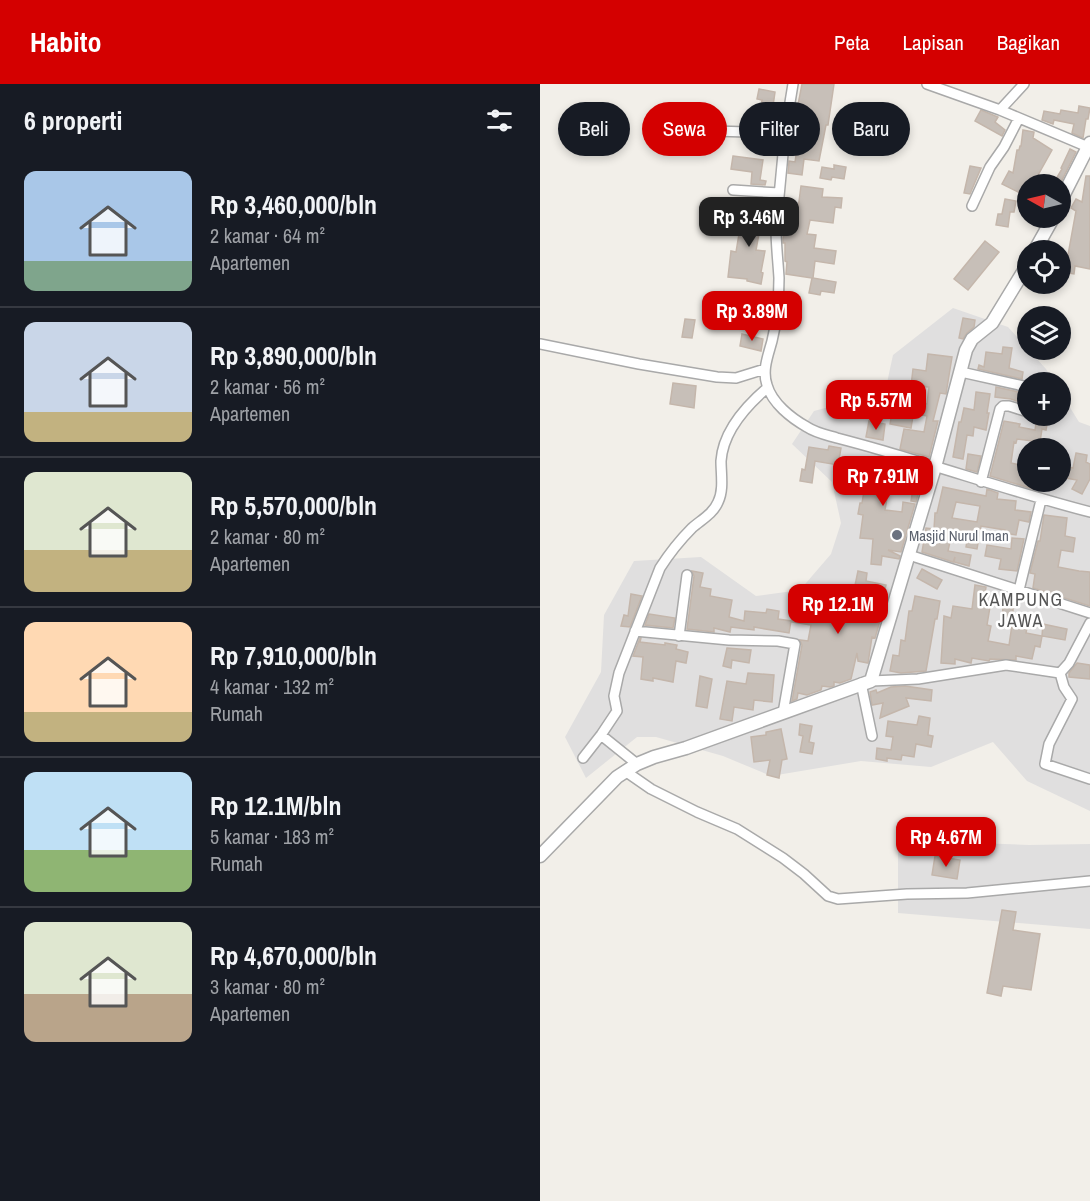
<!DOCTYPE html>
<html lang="id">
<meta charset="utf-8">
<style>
:root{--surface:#171b24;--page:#242831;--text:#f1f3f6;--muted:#9ea1a6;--line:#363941;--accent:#d40000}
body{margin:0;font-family:"Archivo Narrow",sans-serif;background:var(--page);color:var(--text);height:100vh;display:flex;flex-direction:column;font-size:22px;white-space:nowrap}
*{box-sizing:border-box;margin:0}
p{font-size:20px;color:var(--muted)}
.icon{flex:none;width:33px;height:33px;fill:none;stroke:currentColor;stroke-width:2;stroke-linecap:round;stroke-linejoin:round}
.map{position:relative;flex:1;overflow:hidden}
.panel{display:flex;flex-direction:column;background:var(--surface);width:540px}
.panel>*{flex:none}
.guide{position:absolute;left:18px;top:18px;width:441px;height:54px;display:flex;gap:12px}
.needle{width:39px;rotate:278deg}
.controls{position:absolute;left:477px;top:90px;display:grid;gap:12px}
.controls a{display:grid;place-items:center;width:54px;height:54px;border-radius:50%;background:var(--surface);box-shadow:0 3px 9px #0003;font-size:30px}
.price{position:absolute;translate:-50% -51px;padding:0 14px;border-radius:12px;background:var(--accent);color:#fff;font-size:20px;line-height:39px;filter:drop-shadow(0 2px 3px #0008)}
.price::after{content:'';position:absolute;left:50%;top:36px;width:18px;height:14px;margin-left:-9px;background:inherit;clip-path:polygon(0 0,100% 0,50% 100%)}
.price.on{background:#222;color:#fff}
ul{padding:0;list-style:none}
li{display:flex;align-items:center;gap:18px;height:150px;padding:0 24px}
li+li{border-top:2px solid var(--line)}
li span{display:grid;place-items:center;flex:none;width:168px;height:120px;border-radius:12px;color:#555}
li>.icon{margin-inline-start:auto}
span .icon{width:72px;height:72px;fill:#fffc;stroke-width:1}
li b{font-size:26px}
h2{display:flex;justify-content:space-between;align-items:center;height:72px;padding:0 24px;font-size:26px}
.chip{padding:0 21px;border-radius:27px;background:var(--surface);box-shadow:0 3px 9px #0003;font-size:21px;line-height:54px}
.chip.on{background:var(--accent);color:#fff}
header{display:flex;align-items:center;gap:36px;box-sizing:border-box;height:84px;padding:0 30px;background:var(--accent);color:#fff}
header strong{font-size:28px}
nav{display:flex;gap:33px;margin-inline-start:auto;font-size:21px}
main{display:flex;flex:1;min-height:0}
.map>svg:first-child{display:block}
</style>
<header>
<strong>Habito</strong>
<nav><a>Peta</a><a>Lapisan</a><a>Bagikan</a></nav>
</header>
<main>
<section class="panel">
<h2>6 properti<svg class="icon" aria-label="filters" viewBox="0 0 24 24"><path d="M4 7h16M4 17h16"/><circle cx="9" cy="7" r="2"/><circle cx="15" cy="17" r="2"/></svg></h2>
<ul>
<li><span style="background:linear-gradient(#a9c7e8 75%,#7fa58c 0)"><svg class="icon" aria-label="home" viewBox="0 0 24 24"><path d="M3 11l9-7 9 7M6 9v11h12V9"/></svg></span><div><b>Rp 3,460,000/bln</b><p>2 kamar · 64 m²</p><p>Apartemen</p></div></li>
<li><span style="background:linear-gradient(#c9d6e8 75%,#c2b280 0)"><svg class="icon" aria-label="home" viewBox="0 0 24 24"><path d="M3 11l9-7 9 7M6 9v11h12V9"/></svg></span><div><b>Rp 3,890,000/bln</b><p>2 kamar · 56 m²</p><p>Apartemen</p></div></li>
<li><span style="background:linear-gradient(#dfe7d0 65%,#c2b280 0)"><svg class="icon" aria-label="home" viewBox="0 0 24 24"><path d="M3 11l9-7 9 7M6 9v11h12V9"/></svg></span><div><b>Rp 5,570,000/bln</b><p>2 kamar · 80 m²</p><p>Apartemen</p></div></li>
<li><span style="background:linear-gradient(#ffd9b3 75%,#c2b280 0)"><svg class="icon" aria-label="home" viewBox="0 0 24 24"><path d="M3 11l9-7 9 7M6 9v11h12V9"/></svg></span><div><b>Rp 7,910,000/bln</b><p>4 kamar · 132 m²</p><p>Rumah</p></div></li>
<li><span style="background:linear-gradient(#bfe0f5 65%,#8fb573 0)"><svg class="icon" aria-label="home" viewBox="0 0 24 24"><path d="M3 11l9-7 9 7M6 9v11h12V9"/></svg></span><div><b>Rp 12.1M/bln</b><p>5 kamar · 183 m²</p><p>Rumah</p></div></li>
<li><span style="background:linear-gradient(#dfe7d0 60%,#b9a48a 0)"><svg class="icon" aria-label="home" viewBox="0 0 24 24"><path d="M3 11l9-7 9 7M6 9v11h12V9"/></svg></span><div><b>Rp 4,670,000/bln</b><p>3 kamar · 80 m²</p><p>Apartemen</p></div></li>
</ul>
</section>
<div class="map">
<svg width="550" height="1117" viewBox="0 0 550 1117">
<rect width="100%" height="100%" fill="#f2efe9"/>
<!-- residential -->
<path fill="#e0dfdf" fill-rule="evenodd" d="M413,224l55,19 38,42 8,13h-26v34h32l1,-23 18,29 11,4v385l-63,-30 -34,-39 -62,25 -70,-6 -90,15 -48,-20 -67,-19h-19l-51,41 -21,-41 36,-65 3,-57 30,-54 67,-4 55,39 44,-6 31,-36 10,-31 -9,-41 -40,-38 22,-33 71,-19 8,-37zM488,364h32v34h-32z
M358,756l131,5 61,-1v85l-192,-16z"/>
<!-- building -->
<path fill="#c7bfb8" stroke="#c4b6ab" stroke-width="1.5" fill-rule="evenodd" d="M262,0h32l-6,41h-2l-7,36 -15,-2 -2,16 -14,-2 1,-12 6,1 3,-20 -5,-2 4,-17 -2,-1 1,-7z
M219,5l16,3 -2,14h1l-2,20 -14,-1 4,-25 -5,-1z
M539,22l11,2 -2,11h-2l-3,19 -11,-5 2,-9 -20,-4 -1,4 -11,-4 2,-9 16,3 1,-4 17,3z
M441,26l17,7 -3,5 10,8 -3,6 -27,-15z
M483,46l11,2 -1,6 19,12 -19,34h-5v13l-26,-13 7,-13 4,2 4,-23h2l1,-4h1z
M530,65l6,3 -16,32h-7l9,-15 -1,-1z
M193,72l30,4 -3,20 6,1 -1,4 -14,-1 1,-12 -21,-3z
M294,81l12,2 -2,12 -12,-2 -1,3 -11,-2 2,-11 12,2z
M430,82l11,2 -11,26 -6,-1z
M546,92h4v93l-15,-3 -1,8 -12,-2 2,-7h-4v-12l8,2 8,-44 -5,-3 5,-9 6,3z
M261,102l22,3 -1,8 20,1 -1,10 -6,-1 -2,16 -23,-3 -3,14 9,1 -2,13 22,3 -2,13 -19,-3 -2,17 23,4 -2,11 -13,-2 -1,4 -11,-2 3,-15 -26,-4 1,-12 -2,-1v-18h-2v-4l6,-32 9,2z
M465,115l11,2 -2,11h-4l-2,15 -12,-2 2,-11h4z
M209,119l15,3 -8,44 9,1 -4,21 2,1 -2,11 -14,-3v-2l-19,-2 3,-26 5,1 6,-36 4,1z
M445,157l14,11 -31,38 -14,-11z
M245,217l15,1 -2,16 -15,-1z
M423,234l12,2 -1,7 -7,6 -4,6 -4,-1z
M145,235l10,1 -3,18 -10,-1z
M202,250l21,5 -2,12 -21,-5z
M463,263l9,1 -3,20 14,4 -1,7 -44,-10 1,-4 5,2 2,-15 16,2z
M388,270l24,3 -6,37 -6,-1 -7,28h5l-9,36 -29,-8 4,-20 20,3 3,-16 -14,-3 2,-11 12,2 2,-17 -18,-1 2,-17 13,2z
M133,299l23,3 -2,22 -24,-4z
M456,303l27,6 -1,3h6v9l-17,-6 -16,-2z
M436,308l14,2 -3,19h2l-3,17 -12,-3 -1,9 -6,-1 -4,24 -10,-2 6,-35h2l3,-14 10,2z
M352,329l21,3 -2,12 -21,-4z
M497,333l11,2 -2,11 -4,-1 -2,13 -23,-3 -1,4 -2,-1 -3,21 15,3 -2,12 4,1v3h7l-2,7 -43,-13 14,-55 16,3 -1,3 16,3z
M329,337l16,3 -2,16 -17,-3z
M289,362l12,2 -3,17 -23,-4 -3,22 -12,-2 2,-12 3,1 4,-23 19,3z
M536,369l11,2 -1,7 4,2v15l-8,15 -10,-5 5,-9 -17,-3v-12l13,3z
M428,370l13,2 -4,16 -11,-3z
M318,376l13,3v-2l13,1 -1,8 39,4 -2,13 -4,15 -5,-1 3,-18 -14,-1 -1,6 -10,-2 -4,24 17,2 1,-10 12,2 -14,48 -13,-2 12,6 -1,3 -17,-3 -1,9 -10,-1 2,-25 -13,-1 3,-23 -5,-1 2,-11h2l4,-24 -25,-5 2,-11 13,2z
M403,403l43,9 1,-7 11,4 -1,6 19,2 -1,9 16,2 -2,10 -10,-2 -3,15 -11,-2v-3l-24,-4 -4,23 -11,-2 2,-12 -16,-3 -4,19 23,4 -2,11 -15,-4 1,-5 -2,5 -31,-10 4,-24 8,1 1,-16h2zM416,418l24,4 -3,16 -25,-4z
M504,431l23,3 -2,18 10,2 -2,14 -12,-2 -3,17 21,4 11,1v34l-57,-18 2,-14 -5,-1 8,-32h2z
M472,454l12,1 -7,32 -18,-2 2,-10 -16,-3 2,-11 24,4z
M382,485l20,11 -5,9 -20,-11z
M152,487l11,2 -3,14 11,2 -1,7 22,4 -3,17 15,4 1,-10 21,2 1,-4 12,2 -1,8 13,2 -2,12 -35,-6v3l-23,-3 -1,5 -16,-4v4l-27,-3 7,-53z
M318,487l9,2 -1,8 20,4 -4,18 3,1 -10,34 -3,-1 -4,26 -10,-2 -1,-8 -6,26 -11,4 -6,-1v4l-4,1 -8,-1 -1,4 -14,5 -9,-2 -1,6 -5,2 10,-56 -2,-5 8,1 3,-16 -19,-3 2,-11 16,3 2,-14 10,1 3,-16 11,2 -1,5 18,3z
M435,501l11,2 -3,19 7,1 -3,18 4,1 -3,15 21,4 3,-20 -10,-1 1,-18 10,1v7l16,3 -3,16 16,3 -2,11 -5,-1 -3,13 -16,-3v4l-26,-1 -1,2 -17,-3 -1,5 -16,-4v5l-14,-1 3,-47 7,2 2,-12 19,3z
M91,510l11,2 -12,31 -9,-1 3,-11 4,1z
M375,512l25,5 -3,18h-2l-9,52 -25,2 -11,-2 3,-16 6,1 2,-16 4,1 4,-30h3z
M109,530l26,4 -2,10 -28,-3z
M503,540l24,5 -2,11 -23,-4z
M100,554h1l-1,4 25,3v-2l12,2 -1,4 12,3 -2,11 -10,-2 -3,21 -20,-4v3l-12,-2 2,-22 -10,-1z
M187,564l24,2 -2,13 -17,-3 -1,8 -8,-2z
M537,579l13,2v14l-21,-2v-4z
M208,589l26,2 -2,27 -18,-2 -1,10 -19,-3 -2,14 -12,-2 7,-38 19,3z
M160,592l12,3 -5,29 -11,-2z
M365,602l27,4 -1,11 -25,-3 3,8 -29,12 3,-15 -11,2 -2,-13 6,-2 1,3 14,-6z
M379,632l11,2 -2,17 5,1 -2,11 -15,-3 -2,13 -12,-2 -1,5 -14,-2v3l-11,-2 1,-11 14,2 2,-13 -7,-1 2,-15 29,4z
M260,640l12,2 -3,16 5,1 -2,11 -12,-2 3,-16 -4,-1z
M241,645l6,30 -5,1 -3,18 -12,-3 3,-15 -16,2 -3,-25 15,-2v-3z
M395,772l25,4 -3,19 -25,-4z
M462,826l14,2 -3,18 27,4 -9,56 -28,-4 -2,10 -14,-3z"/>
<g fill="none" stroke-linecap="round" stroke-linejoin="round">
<defs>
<path id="minor" d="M253,0l-8,49 -9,95c0,17 2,33 3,50 0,20 -2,43 -7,63 -4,15 -10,29 -5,44 5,18 24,33 40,42 9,6 20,8 30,11 19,5 38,10 57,16 65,19 130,41 196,58
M387,0l73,26 88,37
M460,26l24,-26
M174,47l71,2
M193,106l46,3
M432,122l18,-39 14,-20 15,-29
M0,260l99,20 78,13 19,1 29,-9
M421,288l67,15
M441,398l19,-73 3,-3h6l19,6
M369,471l181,58
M479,506l22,-90
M95,547l94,9 49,1 17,3 -12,69
M139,552l8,-61
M520,589l4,14 8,12 -23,45 -4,20 45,15
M331,597l47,-2 88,-14 54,8 9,-10 21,-40
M321,599l11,53
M61,651l36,29
M43,674l18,-23 16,-24 -3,-15 5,-23 41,-105c9,-14 20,-28 32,-40 9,-8 21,-14 26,-26 6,-12 3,-28 3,-41 2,-30 25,-55 46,-73
M85,687l26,18 46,23 40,17 46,29 21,16 24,22 10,3 69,-5 60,-1 123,-12"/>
<path id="tertiary" d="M520,118l30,-59
M495,166l18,-32
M0,772l77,-79 20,-13 17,-7 32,-9 185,-67 64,-214 31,-117 6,-11 20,-16 36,-59"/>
</defs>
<!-- minor casing -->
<use href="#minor" stroke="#a9a9a9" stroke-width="12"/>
<!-- tertiary casing -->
<use href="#tertiary" stroke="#a9a9a9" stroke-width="15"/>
<!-- minor -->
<use href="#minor" stroke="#fff" stroke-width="9"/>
<!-- tertiary -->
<use href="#tertiary" stroke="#fff" stroke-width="12"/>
</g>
<!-- markers -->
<circle fill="#6b7280" stroke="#fff" stroke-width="2" cx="357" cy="451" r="6"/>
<g text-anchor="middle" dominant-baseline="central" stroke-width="5" stroke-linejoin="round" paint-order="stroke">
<!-- worship labels -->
<g font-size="15" fill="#5b616d" stroke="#fff" text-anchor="start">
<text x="369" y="451">Masjid Nurul Iman</text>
</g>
<!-- quarter labels -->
<g font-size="18" letter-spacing="1.5" fill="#555" stroke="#fff">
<text x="481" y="515">KAMPUNG<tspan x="481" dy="21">JAWA</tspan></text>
</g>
</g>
</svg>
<div class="controls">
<a><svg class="needle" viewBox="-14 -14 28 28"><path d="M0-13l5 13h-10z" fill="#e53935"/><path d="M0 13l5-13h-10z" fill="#9ea1a6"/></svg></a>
<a><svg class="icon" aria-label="locate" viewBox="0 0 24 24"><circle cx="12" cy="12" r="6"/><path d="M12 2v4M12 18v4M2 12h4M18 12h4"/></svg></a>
<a><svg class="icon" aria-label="layers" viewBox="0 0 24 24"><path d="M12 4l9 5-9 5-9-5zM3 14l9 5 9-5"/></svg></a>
<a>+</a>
<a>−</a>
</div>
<b class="price on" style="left:209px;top:164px">Rp 3.46M</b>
<b class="price" style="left:212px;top:258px">Rp 3.89M</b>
<b class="price" style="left:336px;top:347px">Rp 5.57M</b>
<b class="price" style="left:343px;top:423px">Rp 7.91M</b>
<b class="price" style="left:298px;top:551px">Rp 12.1M</b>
<b class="price" style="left:406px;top:784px">Rp 4.67M</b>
<div class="guide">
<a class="chip">Beli</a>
<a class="chip on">Sewa</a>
<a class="chip">Filter</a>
<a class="chip">Baru</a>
</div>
</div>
</main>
